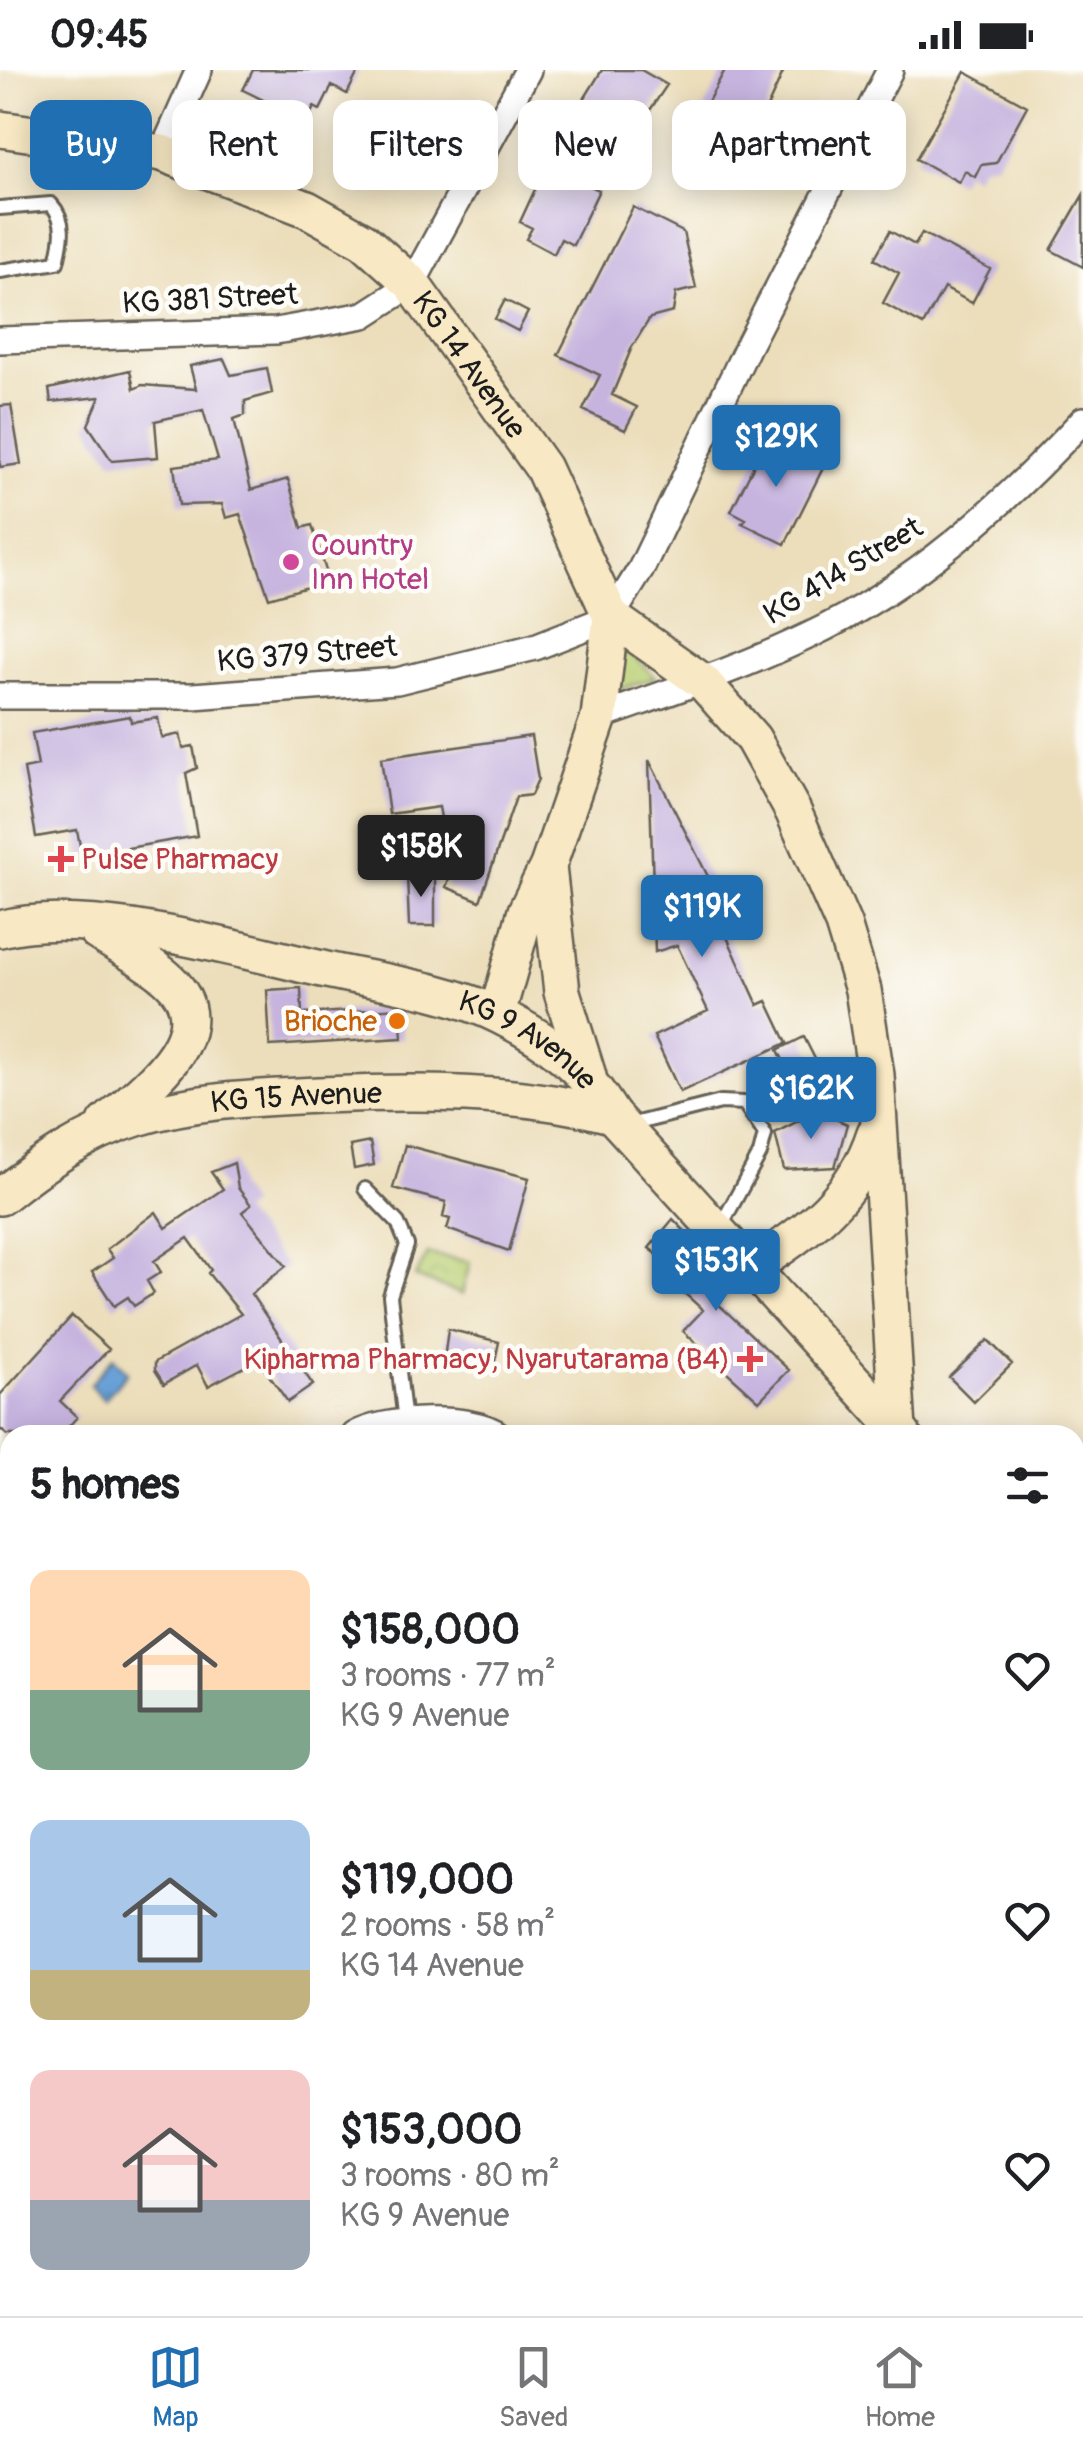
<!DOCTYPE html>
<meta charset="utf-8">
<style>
:root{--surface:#fff;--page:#f6f6f6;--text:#202124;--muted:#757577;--line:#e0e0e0;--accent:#1f6fb2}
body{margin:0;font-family:Pangolin,sans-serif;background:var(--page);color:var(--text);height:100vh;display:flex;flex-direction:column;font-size:38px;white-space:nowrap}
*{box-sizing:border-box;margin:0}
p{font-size:32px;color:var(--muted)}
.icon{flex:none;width:55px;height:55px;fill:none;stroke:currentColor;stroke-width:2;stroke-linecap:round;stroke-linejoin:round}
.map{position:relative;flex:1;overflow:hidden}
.sheet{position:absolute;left:0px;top:1355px;width:1085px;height:892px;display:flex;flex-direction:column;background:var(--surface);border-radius:30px 30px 0 0;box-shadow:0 5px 25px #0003}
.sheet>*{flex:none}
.hud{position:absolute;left:30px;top:30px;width:1025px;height:90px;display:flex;gap:20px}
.price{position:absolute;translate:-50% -85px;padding:0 22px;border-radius:10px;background:var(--accent);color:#fff;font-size:32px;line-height:65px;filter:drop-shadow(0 2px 5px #0008)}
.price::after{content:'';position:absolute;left:50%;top:60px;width:30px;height:22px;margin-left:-15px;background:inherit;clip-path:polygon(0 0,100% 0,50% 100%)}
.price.active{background:#222;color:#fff}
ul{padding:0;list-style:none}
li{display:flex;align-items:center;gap:30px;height:250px;padding:0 30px}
li span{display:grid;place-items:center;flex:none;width:280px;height:200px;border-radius:20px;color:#555}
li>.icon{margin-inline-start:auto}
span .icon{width:120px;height:120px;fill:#fffc;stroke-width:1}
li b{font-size:42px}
h2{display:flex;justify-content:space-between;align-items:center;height:120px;padding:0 30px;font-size:42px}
.pill{padding:0 35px;border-radius:20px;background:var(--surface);box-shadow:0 5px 25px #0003;font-size:35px;line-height:90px}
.pill.active{background:var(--accent);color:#fff}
.status{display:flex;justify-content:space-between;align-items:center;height:70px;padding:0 50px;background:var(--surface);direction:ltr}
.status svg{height:28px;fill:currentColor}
.tab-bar{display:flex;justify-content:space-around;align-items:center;height:140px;border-top:2px solid var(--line);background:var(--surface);font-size:28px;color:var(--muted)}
.tab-bar a{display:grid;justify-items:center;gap:5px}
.tab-bar .active{color:var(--accent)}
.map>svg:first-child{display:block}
</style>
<div class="status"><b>09:45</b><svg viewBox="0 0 49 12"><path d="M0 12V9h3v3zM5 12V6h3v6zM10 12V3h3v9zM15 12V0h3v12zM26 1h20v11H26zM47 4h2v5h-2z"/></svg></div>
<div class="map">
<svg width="1083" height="2246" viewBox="0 0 1083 2246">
<defs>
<pattern id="park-crowns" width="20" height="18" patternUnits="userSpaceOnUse" patternTransform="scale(2.5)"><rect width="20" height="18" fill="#b9cf73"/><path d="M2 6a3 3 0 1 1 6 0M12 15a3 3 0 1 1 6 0" fill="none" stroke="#9eb163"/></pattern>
<pattern id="water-ripples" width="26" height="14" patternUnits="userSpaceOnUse" patternTransform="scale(2.5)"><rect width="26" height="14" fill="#67a0d6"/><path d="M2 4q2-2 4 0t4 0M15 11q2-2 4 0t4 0" fill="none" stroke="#5482ad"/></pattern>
</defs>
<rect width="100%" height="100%" fill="#fdfcf7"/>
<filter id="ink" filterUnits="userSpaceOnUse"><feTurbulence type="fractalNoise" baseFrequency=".01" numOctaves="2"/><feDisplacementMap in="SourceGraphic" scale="20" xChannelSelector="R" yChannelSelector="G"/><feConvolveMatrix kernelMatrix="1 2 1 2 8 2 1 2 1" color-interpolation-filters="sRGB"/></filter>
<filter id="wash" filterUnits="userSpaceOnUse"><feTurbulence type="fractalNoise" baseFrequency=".0048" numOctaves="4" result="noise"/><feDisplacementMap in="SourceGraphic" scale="40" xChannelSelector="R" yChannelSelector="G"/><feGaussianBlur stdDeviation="2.25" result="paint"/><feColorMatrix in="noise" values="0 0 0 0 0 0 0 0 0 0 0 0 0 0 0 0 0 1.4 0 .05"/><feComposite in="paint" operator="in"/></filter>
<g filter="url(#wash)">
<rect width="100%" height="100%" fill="#ecdebb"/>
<!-- grass -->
<path fill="#b9cf73" stroke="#6a7648" stroke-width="2.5" d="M612,563l43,45 -43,14z
M1075,2217l8,13v16h-1002l4,-8h990z"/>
<!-- park -->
<path fill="url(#park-crowns)" stroke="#6a7648" stroke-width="2.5" d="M428,1184l42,8 -8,32 -47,-17z"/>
<!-- water -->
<path fill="url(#water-ripples)" stroke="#425e79" stroke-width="2.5" d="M113,1287l14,15 -23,28 -14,-15z"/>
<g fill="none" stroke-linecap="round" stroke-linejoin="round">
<!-- stream -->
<path stroke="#67a0d6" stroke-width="8" d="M552,2239l12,7"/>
</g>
<g id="blocks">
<!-- building -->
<path fill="#c6b4df" d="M253,0h106l-12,24 -15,-8 -12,24 -6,-3 -4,8 -27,-13 -3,6 -37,-18z
M602,0h39l26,15 -48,71 -13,-8 -18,37 11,5 -26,55 -12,-6 -7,15 -28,-15 6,-11 -12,-6 24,-52 11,5 21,-45 -8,-5z
M725,0h59l-18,40 14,8 -10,18 -8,-5 -10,17 -11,-6 -5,10 -10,-5 -8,15 -33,-18z
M965,2l62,34 -31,57 -15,2 -6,12 -10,-6 -6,11 -43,-23z
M1083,125v72l-32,-17z
M633,137l50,25 13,56 -20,5 -3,19 -23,6 -18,29 -20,48 25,12 -12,23 -42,-20 17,-35 -42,-20z
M890,161l25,14 7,-12 68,36 -18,34 -28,-15 -21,37 -40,-22 16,-30 -25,-14z
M505,230l23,12 -10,19 -23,-12z
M224,289l7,16 36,-7 5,25 -27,8v14l-11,4 17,71 37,-11 14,49 10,-3 17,56 -60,17 -29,-84 -14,4 -4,-14 -43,1 -5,-39 44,-6 -15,-50 -48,11 3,36 -46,4 -24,-36 12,-28 -49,5 -2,-13 81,-19 4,19 8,-4 54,4 -6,-23z
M11,335l10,59 -21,3v-61z
M770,363l19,9 -3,7 37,19 -38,76 -43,-21 4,-4 -15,-8z
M130,646l1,6 27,-4 4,20 18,-4 3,14 10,-2 4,22 -11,5 11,63 -115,20 -5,-26 -41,7 -12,-68 14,-3 -6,-33z
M531,666l7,43 -7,16 -15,2 -36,104 -34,-14 26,-68 -30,4 -3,-16 -50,7 -8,-56z
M649,690l81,160 -9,4 37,81 9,-4 20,42 -107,49 -26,-56 54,-25 -31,-66 -22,7z
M407,805h28v51h-26z
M301,918l1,26 98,-6 2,30 -132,8 -3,-56z
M804,967l11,22 -26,13 -11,-22z
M818,1041l29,13 -12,43 -51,3 -9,-37z
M370,1072l4,23 -20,4 -4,-23z
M405,1075l124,33 -20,73 -62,-22 3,-10 -7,-2 3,-15 -53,-14z
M234,1093l4,25 13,17 -9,7 44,54 -35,28 62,91 -25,17 -30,-42 -50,26 -11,-21 -33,19 -9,-14v-8l86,-48 -33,-41 3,-3 -23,-32 -34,23 7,11 -14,9 7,12 -20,13 -6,-9 -14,9 -22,-34 21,-14 -6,-9 49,-37 10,16 57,-39 -12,-17z
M673,1149l56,57 -2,3 6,6 -16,18 72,67 -30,31 -33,-30 -14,-5 -4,-12 -25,-23 20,-21 -41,-37 8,-8 -21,-17z
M72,1246l37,33 -49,52 17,16 -16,18h-54l-7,-6v-34z
M448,1259l51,13 -5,24 -50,-6z
M988,1270l24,24 -38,38 -25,-25z"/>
</g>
</g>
<g filter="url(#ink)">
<use href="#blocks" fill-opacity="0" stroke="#656054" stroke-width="2.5"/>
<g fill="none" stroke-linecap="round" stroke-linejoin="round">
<defs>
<path id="service" d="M0,138l51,-4c16,17 11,37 6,58l-57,9
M625,1056l96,-24 23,1 21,31 -5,20 -41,75
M365,1119l33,34 9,22 -17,51 15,126"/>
<path id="minor" d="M162,83l37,-83
M0,270l276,-9 88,-16 48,-31 116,-214
M0,626h193l204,-15 138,-34 76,-30 30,-48 106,-221 143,-278
M599,647c70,-25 140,-48 207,-80 107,-50 198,-132 277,-217
M355,1365c28,-17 117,-21 144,0
M1075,2118l8,20
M0,2200l10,-8"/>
<g id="secondary">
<path id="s1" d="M0,59l162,24 145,56 57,32 48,43 131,184 68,149 -12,100 -51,149 -22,45 -29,103"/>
<path d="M611,547l92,65 50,57 40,72 50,113 20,66 13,85 22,355"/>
<path d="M548,797l14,125 26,84"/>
<path id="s2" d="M0,859c90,-24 239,22 331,42 55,12 118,19 169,45 52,26 82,50 112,99l291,320"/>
<path d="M97,862c20,13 41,24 60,38 77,55 -9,115 -51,153"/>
<path id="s3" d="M0,1127c41,-33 85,-63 137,-79 59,-18 120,-20 181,-23 101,-4 195,-5 294,20"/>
<path d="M751,1198c56,-38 102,-67 124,-135"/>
<path d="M1075,1512l8,3"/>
<path d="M1075,1555l8,10"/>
</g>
</defs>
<!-- service casing -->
<use href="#service" stroke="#656054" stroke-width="18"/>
<!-- minor casing -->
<use href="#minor" stroke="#656054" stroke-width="30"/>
<!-- secondary casing -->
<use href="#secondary" stroke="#656054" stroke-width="40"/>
<!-- path -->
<path stroke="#656054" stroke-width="5" stroke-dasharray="8 8" stroke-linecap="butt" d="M520,2238l4,8
M236,2246l6,-8"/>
<!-- service -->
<use href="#service" stroke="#fff" stroke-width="12"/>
<!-- minor -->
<use href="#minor" stroke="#fff" stroke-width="25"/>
<!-- secondary -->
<use href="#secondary" stroke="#f8e8c3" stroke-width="35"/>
</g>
</g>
<!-- markers -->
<circle fill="#d1479c" stroke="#fdfcf7" stroke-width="4" cx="291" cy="492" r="10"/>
<g fill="#e0444e" stroke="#fdfcf7" stroke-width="4">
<path d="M56 774h10v10h10v10h-10v10h-10v-10h-10v-10h10z"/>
<path d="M745 1274h10v10h10v10h-10v10h-10v-10h-10v-10h10z"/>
</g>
<circle fill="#e8710a" stroke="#fdfcf7" stroke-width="4" cx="397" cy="951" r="10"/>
<g text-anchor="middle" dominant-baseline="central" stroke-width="9" stroke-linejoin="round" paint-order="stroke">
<!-- street labels -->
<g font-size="30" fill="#1c1c1c" stroke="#fdfcf7">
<text transform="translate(210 229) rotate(-3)">KG 381 Street</text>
<text stroke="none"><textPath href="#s1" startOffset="548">KG 14 Avenue</textPath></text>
<text transform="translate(843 501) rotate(-31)">KG 414 Street</text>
<text transform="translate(307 584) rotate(-5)">KG 379 Street</text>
<text stroke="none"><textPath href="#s2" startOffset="548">KG 9 Avenue</textPath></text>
<text stroke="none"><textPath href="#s3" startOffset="320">KG 15 Avenue</textPath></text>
</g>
<!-- hotel labels -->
<g font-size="30" fill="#b23c85" stroke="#fdfcf7" text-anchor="start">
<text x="311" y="475">Country<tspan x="311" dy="34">Inn Hotel</tspan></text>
</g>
<!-- health labels -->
<g font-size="30" fill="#be3a42" stroke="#fdfcf7" text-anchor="start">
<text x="81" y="789">Pulse Pharmacy</text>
<text x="730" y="1289" text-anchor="end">Kipharma Pharmacy, Nyarutarama (B4)</text>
</g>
<!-- food labels -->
<g font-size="30" fill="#c56008" stroke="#fdfcf7" text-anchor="end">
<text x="377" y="951">Brioche</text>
</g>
</g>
</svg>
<b class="price" style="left:776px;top:420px">$129K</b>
<b class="price active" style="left:421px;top:830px">$158K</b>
<b class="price" style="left:702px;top:890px">$119K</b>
<b class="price" style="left:811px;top:1072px">$162K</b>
<b class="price" style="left:716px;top:1244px">$153K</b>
<div class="hud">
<a class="pill active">Buy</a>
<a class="pill">Rent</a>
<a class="pill">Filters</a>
<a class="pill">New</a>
<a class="pill">Apartment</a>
</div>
<section class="sheet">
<h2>5 homes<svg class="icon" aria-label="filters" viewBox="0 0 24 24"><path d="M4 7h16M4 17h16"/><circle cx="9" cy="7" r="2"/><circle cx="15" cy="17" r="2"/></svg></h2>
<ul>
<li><span style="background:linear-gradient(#ffd9b3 60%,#7fa58c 0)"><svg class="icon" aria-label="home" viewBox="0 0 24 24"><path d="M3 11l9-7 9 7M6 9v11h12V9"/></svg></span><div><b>$158,000</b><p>3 rooms · 77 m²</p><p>KG 9 Avenue</p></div><svg class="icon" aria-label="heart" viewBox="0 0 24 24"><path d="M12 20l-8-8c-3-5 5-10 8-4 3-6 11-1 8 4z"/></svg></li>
<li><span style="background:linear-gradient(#a9c7e8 75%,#c2b280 0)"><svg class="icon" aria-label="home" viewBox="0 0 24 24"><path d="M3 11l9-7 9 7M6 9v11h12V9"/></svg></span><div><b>$119,000</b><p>2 rooms · 58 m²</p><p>KG 14 Avenue</p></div><svg class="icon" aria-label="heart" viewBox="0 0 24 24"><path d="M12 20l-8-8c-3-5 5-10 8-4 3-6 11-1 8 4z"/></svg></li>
<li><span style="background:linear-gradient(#f6c9c9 65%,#9aa5b1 0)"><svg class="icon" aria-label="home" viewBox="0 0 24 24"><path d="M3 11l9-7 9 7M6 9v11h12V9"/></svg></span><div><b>$153,000</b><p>3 rooms · 80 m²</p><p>KG 9 Avenue</p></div><svg class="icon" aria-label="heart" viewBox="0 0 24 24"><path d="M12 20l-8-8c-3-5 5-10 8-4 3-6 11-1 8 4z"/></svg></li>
</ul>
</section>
</div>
<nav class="tab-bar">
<a class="active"><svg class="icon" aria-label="map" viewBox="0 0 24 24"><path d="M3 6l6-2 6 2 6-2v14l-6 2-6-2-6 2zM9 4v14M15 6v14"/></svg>Map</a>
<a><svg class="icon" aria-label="saved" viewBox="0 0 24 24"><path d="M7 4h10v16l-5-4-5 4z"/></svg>Saved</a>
<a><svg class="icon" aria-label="home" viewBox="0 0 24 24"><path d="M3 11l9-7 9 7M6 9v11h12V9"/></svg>Home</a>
</nav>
